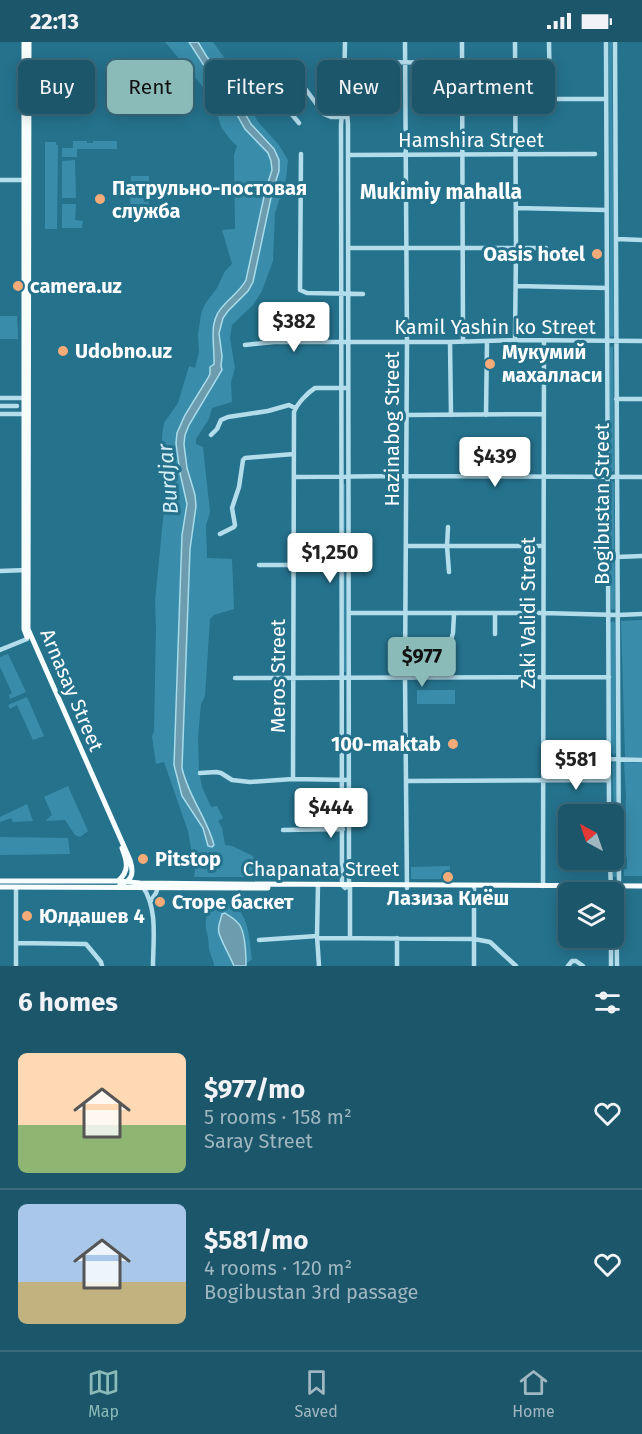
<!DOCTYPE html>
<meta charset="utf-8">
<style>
:root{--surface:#1c566a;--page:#295f72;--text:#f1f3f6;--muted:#a0b7c1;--line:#3a6c7e;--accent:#8bbbb9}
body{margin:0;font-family:"Fira Sans",sans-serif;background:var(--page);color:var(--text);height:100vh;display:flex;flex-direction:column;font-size:22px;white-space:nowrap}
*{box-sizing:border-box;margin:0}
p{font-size:20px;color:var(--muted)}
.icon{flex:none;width:33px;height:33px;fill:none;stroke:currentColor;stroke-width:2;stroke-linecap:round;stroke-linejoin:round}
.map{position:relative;height:924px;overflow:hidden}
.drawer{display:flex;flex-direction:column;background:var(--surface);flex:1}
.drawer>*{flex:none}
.hud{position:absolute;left:18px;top:18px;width:606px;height:54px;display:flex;gap:12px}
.needle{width:39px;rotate:320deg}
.controls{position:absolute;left:558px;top:762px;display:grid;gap:12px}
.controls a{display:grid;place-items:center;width:66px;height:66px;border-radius:9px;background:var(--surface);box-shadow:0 3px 15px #0003,0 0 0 2px var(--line);font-size:30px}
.price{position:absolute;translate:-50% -51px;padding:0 14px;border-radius:6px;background:#fff;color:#222;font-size:20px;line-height:39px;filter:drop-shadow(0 2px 3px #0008)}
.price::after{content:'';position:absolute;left:50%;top:36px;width:18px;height:14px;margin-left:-9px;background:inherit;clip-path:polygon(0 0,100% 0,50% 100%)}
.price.selected{background:var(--accent);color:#111}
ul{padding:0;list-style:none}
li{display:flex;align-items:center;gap:18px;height:150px;padding:0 18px}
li+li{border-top:2px solid var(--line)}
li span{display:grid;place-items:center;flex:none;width:168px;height:120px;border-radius:9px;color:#555}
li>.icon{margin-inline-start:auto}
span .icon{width:72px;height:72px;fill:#fffc;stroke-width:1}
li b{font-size:26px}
h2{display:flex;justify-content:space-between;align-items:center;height:72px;padding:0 18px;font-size:26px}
.tag{padding:0 21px;border-radius:9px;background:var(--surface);box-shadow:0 3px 15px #0003,0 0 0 2px var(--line);font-size:21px;line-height:54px}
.tag.selected{background:var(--accent);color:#111}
.status{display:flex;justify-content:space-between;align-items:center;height:42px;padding:0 30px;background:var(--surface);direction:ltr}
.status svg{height:16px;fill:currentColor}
.tabs{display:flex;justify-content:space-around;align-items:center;height:84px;border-top:2px solid var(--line);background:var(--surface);font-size:16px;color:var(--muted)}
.tabs a{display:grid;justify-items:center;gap:3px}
.tabs .selected{color:var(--accent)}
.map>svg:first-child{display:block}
</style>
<div class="status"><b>22:13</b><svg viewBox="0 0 49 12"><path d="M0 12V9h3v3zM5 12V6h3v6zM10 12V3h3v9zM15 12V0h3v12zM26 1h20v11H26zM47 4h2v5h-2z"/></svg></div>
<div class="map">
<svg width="642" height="924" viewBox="0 0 642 924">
<rect width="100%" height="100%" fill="#25728d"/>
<!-- green -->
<path fill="#398daa" d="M165,0h48l28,39 6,13 4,15 7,13 21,23 9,15 -2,19 -11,34 -2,48 -11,30 -9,14 -21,20 -2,13 5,30 -4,14 1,20 -20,6 -3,11 -13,20v5l7,3 7,65 -4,13 1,33 25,1 2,50 -20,6 -4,4 -5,77 -4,8 -3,34 1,33 3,16 9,20 6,-1 6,12 -5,3 4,7 3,17 7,1 21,10 4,21h-63l1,-6 -7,-40 -24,-69 -8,2 -4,-28 2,-4 2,-105 -1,-26 10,-102 -3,-63 2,-13 14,-20 11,-37 6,2 4,-16 -1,-17 3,-21 4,-10 12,-16 8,-17 7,-7 -10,-34 13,-1 -1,-74 3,-9 -7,-7 -9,-12 -8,-28z
M609,0h3l2,294 -2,1 -2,-1z
M73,99h14v2h6v-2h24v8h-40v8h-15v-9h11z
M45,100h11v3h2l-1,84h-12z
M75,118l1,38h-14v-37z
M131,134h18v35h-19z
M62,162h14l-1,16 8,1 -1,7h-20z
M0,274h17l1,23h-18z
M612,304l1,1 1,124 -2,1 -2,-1v-123z
M612,439l2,2 1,126 -2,1 -2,-1 -1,-126z
M343,442h2l1,188h-2z
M642,578v138l-17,-1 -4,-136z
M613,579l2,2 1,130 -2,2 -3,-2 -1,-130z
M8,612l18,38 -16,7 -1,-4 3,-2 -12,-26v-10z
M417,648h38v14h-38z
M27,655l17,39 -11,4 -16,-35 -7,4 -2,-4z
M614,720l2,1 1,114h-4l1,-63 -2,-50z
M624,720l18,1v113h-18v-6l3,-1v-11l-3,-6 2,-56z
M68,744l20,45 -8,6 -5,-2 -10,-15 -20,1 7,-6 -8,-18z
M27,762l6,17 -20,1 -2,-4 -11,4v-5z
M0,795l68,1 2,16 -70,1z
M450,824v8h-5l-1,5h-33v-12z
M219,856v7l12,-2c19,13 18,35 21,56l-6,5c-1,-11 0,-35 -9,-43 -3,-3 -8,-5 -12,-8l2,37 7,16h-20c0,-6 -3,-8 -4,-14 -2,-5 -1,-9 -2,-14 0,-1 -2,-9 -2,-10 -2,-11 5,-24 13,-30z
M105,868v5h-4l-1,7 -60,-2v-9z"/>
<!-- water -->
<path fill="#6c9cae" stroke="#a8dceb" stroke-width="1.5" d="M189,0h9l9,15 20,25 24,42 23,25 5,11v11l-7,22 -19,89 -5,9 -20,20 -5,7 -4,15 3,23 -1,10 1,4 -33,55 -4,10 -1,9 3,24 8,27 1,11 -6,43 -8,219c6,28 25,50 32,77l-2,2 -4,-1 -5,-18 -21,-32 -8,-31 8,-230 5,-31 -7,-31 -4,-30 1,-10 8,-18 23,-37 2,-4v-7l4,-3c1,-22 -7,-42 10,-59 7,-8 17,-15 22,-25l19,-88 7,-22 -1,-9 -3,-8 -23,-24 -26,-46 -16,-19z
M225,871c4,3 9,5 12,9 9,7 9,33 9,44h-12c-4,-10 -12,-23 -15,-33 -2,-7 2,-13 3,-19z"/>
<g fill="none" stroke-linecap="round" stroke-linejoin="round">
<!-- minor -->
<path stroke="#b4ddeb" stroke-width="4.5" d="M345,0l-1,48 -3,35 1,760 3,3
M405,0l2,300 -2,335 2,211
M462,0l1,300
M515,0l1,207 -1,91
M549,0l1,58
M606,0l3,772
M615,0l4,838 -3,9 1,77
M344,20l171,1
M515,57h91
M346,60l2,22v31l1,730 -2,2
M299,81l-20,-24 -9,-15 25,-9 29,39 7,3h14
M301,112l-1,136 7,3 56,1
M348,113l247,-1
M0,138h24
M516,166l90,2
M616,197l26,1
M348,206h198
M516,244l91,2
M450,300l1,73
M245,303l29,-3h176l65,-2 127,1
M0,356h24
M616,357h26
M0,364h17
M0,372h24
M406,373l137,-1
M486,373l1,-74
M211,393l6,-6 4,-9 7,-3 40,-6 21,-6 6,3
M294,435l112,-1 236,1
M448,485l-1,19 2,26
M220,492l14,-7 1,-2 -3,-17 7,-21 4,-27 2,-2 49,-4
M407,504h136
M617,515l25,-1
M259,523h34
M0,529l27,-1
M349,571h194l75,2 24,-1
M495,592v-21
M451,598l2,-7 1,-19
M0,608l27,-11
M235,636l374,-1
M609,717l33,1
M200,731l16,-1 5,1 11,7 18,2 43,-3 56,1
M293,737l1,-367c3,-8 13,-19 21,-24h33
M407,739l202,-1
M283,788l60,-1
M610,818l1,32
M318,842l-1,52 2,30
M350,843v53
M543,844l1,-545
M143,845c15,22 10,54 10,79
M150,860l6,-9 2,-6
M318,896l156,1 16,3 26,24
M397,896v28
M611,896v28
M259,898l58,-4
M16,901l70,1 15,18 1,4
M16,924v-79
M474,924v-78
M568,924l4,-5h4l7,5"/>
<!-- major -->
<path stroke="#f8fdfe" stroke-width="5" d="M24,0v587l3,8
M29,0l-1,587 102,231c5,16 1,20 -12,27
M0,839h118l22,2 90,1 412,2
M118,839c12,-10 9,-20 4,-33
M0,845l268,1"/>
</g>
<!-- markers -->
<g fill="#f5ab78" stroke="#25728d" stroke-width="2">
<circle cx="100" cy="157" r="6"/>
<circle cx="597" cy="212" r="6"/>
<circle cx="18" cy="244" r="6"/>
<circle cx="63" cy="309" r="6"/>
<circle cx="490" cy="322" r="6"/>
<circle cx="453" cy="702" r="6"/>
<circle cx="143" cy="817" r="6"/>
<circle cx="448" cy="835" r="6"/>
<circle cx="160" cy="860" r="6"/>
<circle cx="27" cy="874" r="6"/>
</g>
<g text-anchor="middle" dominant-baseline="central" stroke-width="6" stroke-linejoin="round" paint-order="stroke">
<!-- street labels -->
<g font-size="20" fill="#fff" stroke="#25728d">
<text x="471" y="98">Hamshira Street</text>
<text x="495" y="285">Kamil Yashin ko Street</text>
<text transform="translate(392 387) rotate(-90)">Hazinabog Street</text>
<text transform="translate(602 462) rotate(-90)">Bogibustan Street</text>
<text transform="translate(528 571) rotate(-90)">Zaki Validi Street</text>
<text transform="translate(278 634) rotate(-90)">Meros Street</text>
<text transform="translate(72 648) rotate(67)">Arnasay Street</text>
<text x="321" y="827">Chapanata Street</text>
</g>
<!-- poi labels -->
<g font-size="20" font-weight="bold" fill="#fff" stroke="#25728d" text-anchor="start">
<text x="112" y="146">Патрульно-постовая<tspan x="112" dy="23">служба</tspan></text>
<text x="585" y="212" text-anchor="end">Oasis hotel</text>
<text x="30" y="244">camera.uz</text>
<text x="75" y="309">Udobno.uz</text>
<text x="502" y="310">Мукумий<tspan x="502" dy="23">махалласи</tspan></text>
<text x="441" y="702" text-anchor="end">100-maktab</text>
<text x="155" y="817">Pitstop</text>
<text x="448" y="856" text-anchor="middle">Лазиза Киёш</text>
<text x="172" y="860">Сторе баскет</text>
<text x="39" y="874">Юлдашев 4</text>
</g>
<!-- neighbourhood labels -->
<g font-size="21" font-weight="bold" fill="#fff" stroke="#25728d">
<text x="441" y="150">Mukimiy mahalla</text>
</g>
<!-- water labels -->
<g font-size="21" font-style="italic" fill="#d6eff7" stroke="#25728d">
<text transform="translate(168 437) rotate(-95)">Burdjar</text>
</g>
</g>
</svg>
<div class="controls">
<a><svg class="needle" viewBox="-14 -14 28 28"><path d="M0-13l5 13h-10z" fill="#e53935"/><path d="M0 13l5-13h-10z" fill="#a0b7c1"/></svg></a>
<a><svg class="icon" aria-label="layers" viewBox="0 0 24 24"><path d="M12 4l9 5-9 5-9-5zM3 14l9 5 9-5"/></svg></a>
</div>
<b class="price" style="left:294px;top:311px">$382</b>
<b class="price" style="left:495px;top:446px">$439</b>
<b class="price" style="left:330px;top:542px">$1,250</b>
<b class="price selected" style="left:422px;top:646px">$977</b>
<b class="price" style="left:576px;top:749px">$581</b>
<b class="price" style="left:331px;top:797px">$444</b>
<div class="hud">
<a class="tag">Buy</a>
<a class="tag selected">Rent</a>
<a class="tag">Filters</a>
<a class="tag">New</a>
<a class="tag">Apartment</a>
</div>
</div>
<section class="drawer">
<h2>6 homes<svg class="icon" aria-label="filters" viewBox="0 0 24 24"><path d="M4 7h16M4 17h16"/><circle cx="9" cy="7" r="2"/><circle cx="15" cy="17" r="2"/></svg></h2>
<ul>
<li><span style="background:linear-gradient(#ffd9b3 60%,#8fb573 0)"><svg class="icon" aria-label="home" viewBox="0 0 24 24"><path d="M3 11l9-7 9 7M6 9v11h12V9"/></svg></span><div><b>$977/mo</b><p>5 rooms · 158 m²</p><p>Saray Street</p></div><svg class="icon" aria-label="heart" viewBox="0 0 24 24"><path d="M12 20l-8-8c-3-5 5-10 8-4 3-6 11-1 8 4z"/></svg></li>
<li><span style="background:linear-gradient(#a9c7e8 65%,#c2b280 0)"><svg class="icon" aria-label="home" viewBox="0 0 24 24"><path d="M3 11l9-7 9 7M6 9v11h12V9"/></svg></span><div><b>$581/mo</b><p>4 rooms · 120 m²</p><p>Bogibustan 3rd passage</p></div><svg class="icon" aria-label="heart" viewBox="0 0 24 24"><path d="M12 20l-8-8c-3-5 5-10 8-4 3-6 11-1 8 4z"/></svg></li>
</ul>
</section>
<nav class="tabs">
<a class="selected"><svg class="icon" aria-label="map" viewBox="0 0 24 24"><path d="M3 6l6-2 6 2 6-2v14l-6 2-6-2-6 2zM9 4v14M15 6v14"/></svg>Map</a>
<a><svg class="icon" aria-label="saved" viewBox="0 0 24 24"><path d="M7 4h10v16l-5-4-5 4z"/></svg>Saved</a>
<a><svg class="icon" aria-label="home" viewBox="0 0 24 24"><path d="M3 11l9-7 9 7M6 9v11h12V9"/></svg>Home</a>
</nav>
